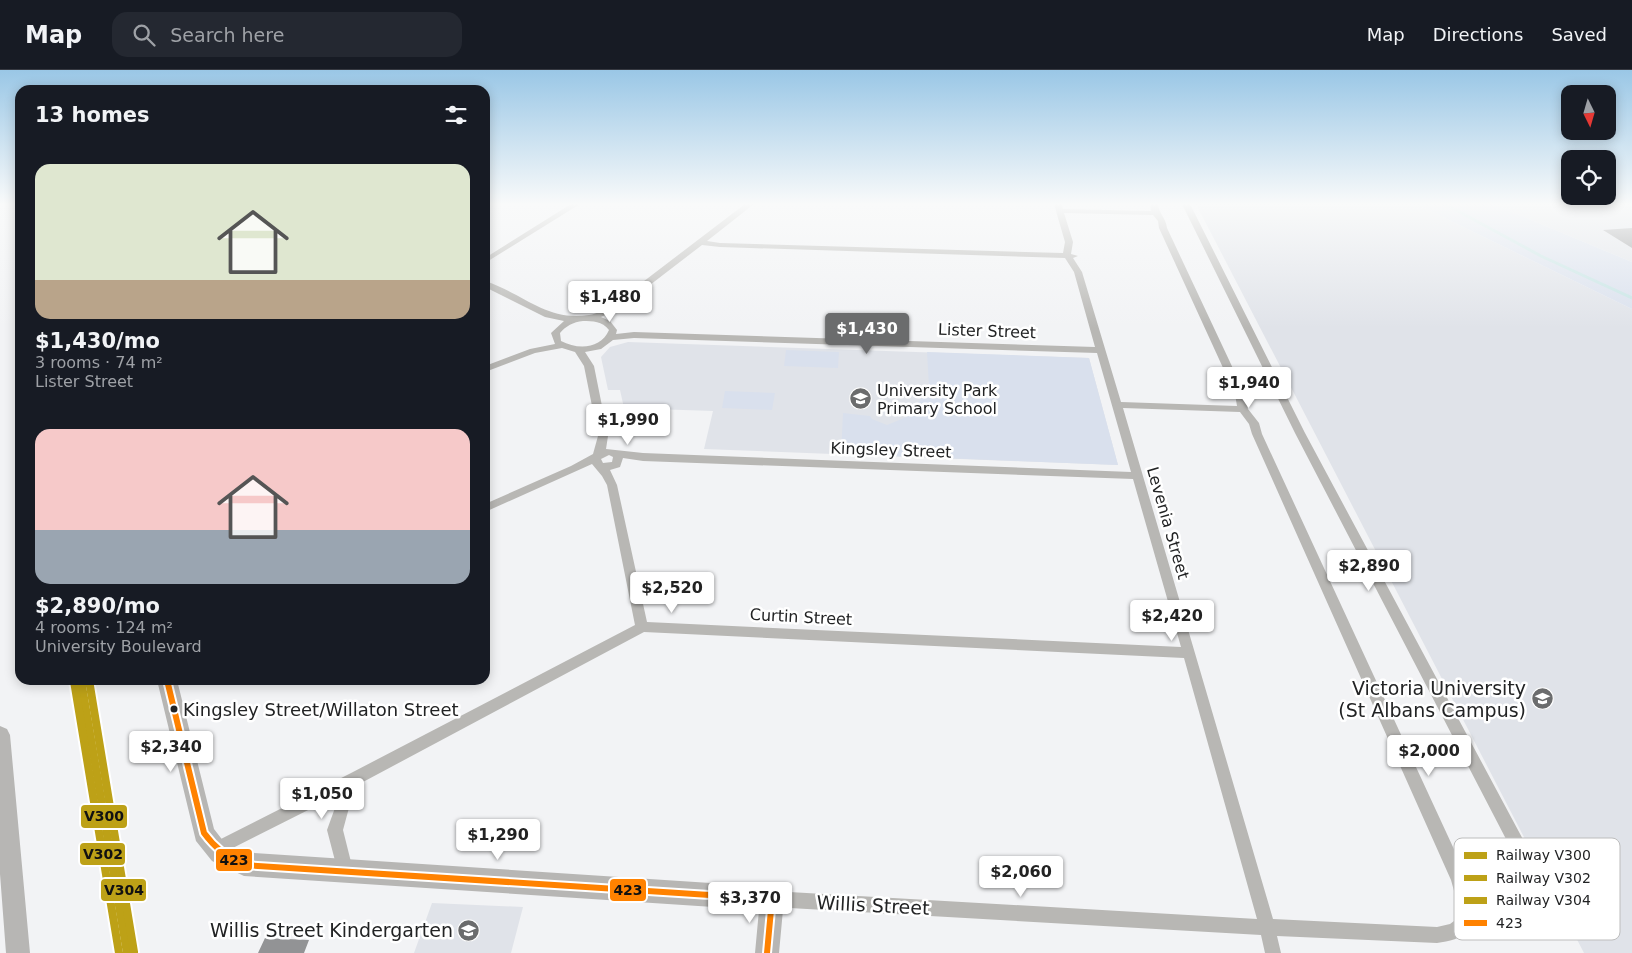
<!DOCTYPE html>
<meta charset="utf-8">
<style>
:root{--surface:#171b24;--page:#242831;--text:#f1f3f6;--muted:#9ea1a6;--line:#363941;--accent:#6b6c6d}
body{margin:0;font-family:"DejaVu Sans",sans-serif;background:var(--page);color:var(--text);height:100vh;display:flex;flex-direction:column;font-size:19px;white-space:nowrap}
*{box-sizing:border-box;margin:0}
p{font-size:16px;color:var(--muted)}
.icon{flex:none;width:28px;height:28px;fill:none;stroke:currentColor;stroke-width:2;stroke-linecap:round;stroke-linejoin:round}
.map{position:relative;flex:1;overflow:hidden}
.sheet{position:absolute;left:15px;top:15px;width:475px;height:600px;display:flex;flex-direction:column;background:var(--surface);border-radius:15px;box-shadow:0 2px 12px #0003}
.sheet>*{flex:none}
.needle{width:32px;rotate:175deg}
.fabs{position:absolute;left:1561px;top:15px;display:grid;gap:10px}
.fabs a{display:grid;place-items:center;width:55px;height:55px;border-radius:10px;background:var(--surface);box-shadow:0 2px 12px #0003;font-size:25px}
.price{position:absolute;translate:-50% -42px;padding:0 11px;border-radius:5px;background:#fff;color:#222;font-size:16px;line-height:32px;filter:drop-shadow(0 1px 2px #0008)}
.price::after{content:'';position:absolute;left:50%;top:30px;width:15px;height:11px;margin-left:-8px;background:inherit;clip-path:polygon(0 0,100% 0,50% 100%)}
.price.on{background:var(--accent);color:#fff}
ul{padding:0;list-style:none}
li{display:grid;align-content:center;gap:10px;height:265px;padding:0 20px}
li span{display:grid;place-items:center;height:155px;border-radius:15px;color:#555}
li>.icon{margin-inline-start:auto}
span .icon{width:90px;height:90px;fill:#fffc;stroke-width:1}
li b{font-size:21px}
h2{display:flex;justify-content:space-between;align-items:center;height:60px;padding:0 20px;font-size:21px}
header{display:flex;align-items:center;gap:30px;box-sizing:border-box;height:70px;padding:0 25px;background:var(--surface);border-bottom:1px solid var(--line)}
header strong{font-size:24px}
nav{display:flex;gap:28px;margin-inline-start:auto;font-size:18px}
.search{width:350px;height:45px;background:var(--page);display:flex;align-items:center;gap:12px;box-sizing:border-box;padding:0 18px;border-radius:15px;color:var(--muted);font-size:19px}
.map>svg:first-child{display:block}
</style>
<header>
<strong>Map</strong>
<div class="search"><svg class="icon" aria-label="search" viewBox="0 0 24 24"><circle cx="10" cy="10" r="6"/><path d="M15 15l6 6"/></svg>Search here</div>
<nav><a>Map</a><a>Directions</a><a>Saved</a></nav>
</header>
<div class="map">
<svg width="1632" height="883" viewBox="0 0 1632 883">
<rect width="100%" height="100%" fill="#f2f3f5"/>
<!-- built -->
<path fill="#e0e3e9" d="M1196,134h220l216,105v644h-48z
M1493,134h139v58z
M628,272l461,16 29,107 -414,-16 9,-38 -89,-3 -4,-18h-12l-7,-33 9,-10z
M432,833l91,4 -12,46h-97z"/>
<!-- green -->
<path fill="#d9e0ed" d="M1416,134h77l139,58v47z
M786,280l53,2 -1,16 -54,-2z
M927,282l162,6 29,107 -277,-11 2,-41 27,3 2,3 15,6 22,-9 20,-29z
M725,321l50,2 -3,17 -50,-2z"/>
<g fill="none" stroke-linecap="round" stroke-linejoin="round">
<!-- stream -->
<path stroke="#c5e4e4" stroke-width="3" d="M1445,134l96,52 91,42"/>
</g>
<!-- building -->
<path fill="#929395" d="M1632,158v20l-29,-18z
M265,868l44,2 -5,13h-46z"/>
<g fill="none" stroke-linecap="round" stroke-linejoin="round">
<!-- street -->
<path fill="#b8b7b4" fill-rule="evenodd" d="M571,134h9l-95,59v-5z
M745,134h9l-47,37 13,2 343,10 2,-11 -11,-38h8l1,5 88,2 -1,-7h8c1,10 8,14 9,24l78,166 3,15 11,14 3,11 203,439 8,27 2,15c23,6 48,8 70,-1l-250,-481 -113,-229h8l115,229 257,479 2,6 -2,6c-31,14 -60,16 -92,6 -9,9 -21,11 -33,13l-160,-7 4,17h-16l-4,-18 -489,-28 -6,-2 -2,-6 2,-6 6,-2 485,28 -73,-261 -540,-26 -281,150 -13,22 -7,26 10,40 -2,6 -6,2 -6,-2 -12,-46 13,-36 -121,61 -5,3 -5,-3 -3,-5 3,-5 144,-73 282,-147 -28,-140 -5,-9 -10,-12 -107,48v-8l86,-38 22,-12 5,-18 -14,-70 -9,-14 -13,-4 -27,5 -50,19v-6l45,-17 25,-5 -4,-11 13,-12 -19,-4 -60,-30v-6c37,12 62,41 104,34 8,-1 18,-7 25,-11zM1064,143l89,2 5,6 1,7 76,166 2,12 -116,-4 -39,-130 -9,-14 5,-2 -7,-2 2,-12zM702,175l18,2 345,11 9,14 21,75 -461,-15 -18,2 1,-4 -7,-9 -9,-4 19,-9zM583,251c10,0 19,0 26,9 -8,19 -31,20 -48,11l-1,-8c6,-7 13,-11 23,-12zM634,268l463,15 34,119 -488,-19 -37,-4 2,-13 -14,-70 -9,-14 16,-3 12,-9zM1123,338l117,4 9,12 3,10 199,446 8,29 -1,9 -8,6 -13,3 -164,-8zM609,385l4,2 -1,5 -9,1 -2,-4zM623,388l20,3 490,18 48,168 -534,-25 -30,-137 -7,-15 10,-3z"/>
<!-- secondary -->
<path fill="#b7b6b4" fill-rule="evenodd" d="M157,610h20l37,149 10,13 16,10 532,35 8,4 4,8 -5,54h-24l4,-43 -515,-34 -32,-15 -16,-20z
M0,656l7,3 3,6 20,218h-24l-6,-79z"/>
<defs>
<path id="bus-1" d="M167,610l37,153c11,15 23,25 40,32l528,34 -5,54"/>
</defs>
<!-- bus-1 casing -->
<use href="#bus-1" stroke="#fff" stroke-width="10"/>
<!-- bus-1 -->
<use href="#bus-1" stroke="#ff8200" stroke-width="6"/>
<defs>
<path id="rail-1" d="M81,610l46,273"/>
<path id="rail-2" d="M74,611l45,272"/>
<path id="rail-3" d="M89,610l45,272"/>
</defs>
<!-- rail-1 casing -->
<use href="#rail-1" stroke="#fff" stroke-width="12"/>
<!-- rail-2 casing -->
<use href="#rail-2" stroke="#fff" stroke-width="12"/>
<!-- rail-3 casing -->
<use href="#rail-3" stroke="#fff" stroke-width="12"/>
<!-- rail-1 -->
<use href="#rail-1" stroke="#bda117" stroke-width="8"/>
<!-- rail-2 -->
<use href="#rail-2" stroke="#bda117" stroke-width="8"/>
<!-- rail-3 -->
<use href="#rail-3" stroke="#bda117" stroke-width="8"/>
</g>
<!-- sky -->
<linearGradient id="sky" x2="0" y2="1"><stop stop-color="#9ac7e6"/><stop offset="0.52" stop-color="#f9fafa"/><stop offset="1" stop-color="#f9fafa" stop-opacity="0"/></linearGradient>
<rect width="1632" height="258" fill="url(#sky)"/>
<!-- icons -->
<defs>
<symbol id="school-disc" viewBox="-11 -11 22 22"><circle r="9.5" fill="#6b6c6d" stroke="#fff"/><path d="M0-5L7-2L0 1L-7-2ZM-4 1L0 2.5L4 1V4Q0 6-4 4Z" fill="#fff"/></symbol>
<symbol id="university-disc" viewBox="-11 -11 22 22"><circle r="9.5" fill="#6b6c6d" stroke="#fff"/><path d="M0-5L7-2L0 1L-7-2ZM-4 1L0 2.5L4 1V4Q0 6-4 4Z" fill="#fff"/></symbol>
</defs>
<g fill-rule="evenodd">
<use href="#school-disc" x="848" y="316" width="25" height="25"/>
<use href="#university-disc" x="1530" y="616" width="25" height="25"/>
<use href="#school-disc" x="456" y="848" width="25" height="25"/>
</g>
<!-- markers -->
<circle fill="#222324" stroke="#fff" stroke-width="2" cx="174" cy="639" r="4.5"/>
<g text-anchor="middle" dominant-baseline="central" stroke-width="5" stroke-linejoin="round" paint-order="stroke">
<!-- street labels -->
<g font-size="16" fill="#222324" stroke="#fff">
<text transform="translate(987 261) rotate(2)">Lister Street</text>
<text transform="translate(891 380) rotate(2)">Kingsley Street</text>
<text transform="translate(1168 453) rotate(74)">Levenia Street</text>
<text transform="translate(801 547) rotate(3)">Curtin Street</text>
</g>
<!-- poi labels -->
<g font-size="16" fill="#222324" stroke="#fff" text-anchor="start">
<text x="877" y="320">University Park<tspan x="877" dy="18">Primary School</tspan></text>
</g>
<!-- near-bus labels -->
<g font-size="18" fill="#222324" stroke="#fff" text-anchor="start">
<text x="183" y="639">Kingsley Street/Willaton Street</text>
</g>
<!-- near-poi labels -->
<g font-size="19" fill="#222324" stroke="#fff" text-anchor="end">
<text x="1526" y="618">Victoria University<tspan x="1526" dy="22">(St Albans Campus)</tspan></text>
<text x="453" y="860">Willis Street Kindergarten</text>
</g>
<!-- near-street labels -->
<g font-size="19" fill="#222324" stroke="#fff">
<text transform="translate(873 835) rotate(3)">Willis Street</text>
</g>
</g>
<!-- legend -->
<rect x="1454" y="768" width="166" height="102" rx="8" fill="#fff" stroke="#bdbdbd" stroke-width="1"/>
<rect x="1464" y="782" width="23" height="7" fill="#bda117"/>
<rect x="1464" y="805" width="23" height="6" fill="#bda117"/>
<rect x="1464" y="827" width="23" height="7" fill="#bda117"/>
<rect x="1464" y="850" width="23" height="6" fill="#ff8200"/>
<g font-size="14" fill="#222324">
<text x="1496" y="790">Railway V300</text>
<text x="1496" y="813">Railway V302</text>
<text x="1496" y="835">Railway V304</text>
<text x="1496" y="858">423</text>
</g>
<g stroke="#fff" stroke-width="2">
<rect x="80" y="734" width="48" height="25" rx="5" fill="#bda117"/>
<rect x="79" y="772" width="47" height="24" rx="5" fill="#bda117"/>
<rect x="215" y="778" width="38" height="24" rx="5" fill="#ff8200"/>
<rect x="609" y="808" width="38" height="24" rx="5" fill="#ff8200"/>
<rect x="100" y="808" width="47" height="24" rx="5" fill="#bda117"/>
</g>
<g font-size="14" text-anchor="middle" font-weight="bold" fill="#111">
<text x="104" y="751">V300</text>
<text x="103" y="789">V302</text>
<text x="234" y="795">423</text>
<text x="628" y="825">423</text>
<text x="124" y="825">V304</text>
</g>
</svg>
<div class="fabs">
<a><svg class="needle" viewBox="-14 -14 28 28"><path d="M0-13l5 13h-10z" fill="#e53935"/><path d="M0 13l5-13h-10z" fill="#9ea1a6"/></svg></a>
<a><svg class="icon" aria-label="locate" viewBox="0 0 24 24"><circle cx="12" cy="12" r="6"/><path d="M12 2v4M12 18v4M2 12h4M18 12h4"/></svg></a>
</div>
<b class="price" style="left:610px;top:253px">$1,480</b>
<b class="price on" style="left:867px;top:285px">$1,430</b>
<b class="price" style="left:1249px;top:339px">$1,940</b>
<b class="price" style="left:628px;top:376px">$1,990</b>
<b class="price" style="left:1369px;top:522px">$2,890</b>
<b class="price" style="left:672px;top:544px">$2,520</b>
<b class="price" style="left:1172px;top:572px">$2,420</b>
<b class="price" style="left:171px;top:703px">$2,340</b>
<b class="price" style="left:1429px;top:707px">$2,000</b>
<b class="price" style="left:322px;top:750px">$1,050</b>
<b class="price" style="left:498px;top:791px">$1,290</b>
<b class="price" style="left:1021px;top:828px">$2,060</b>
<b class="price" style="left:750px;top:854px">$3,370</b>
<section class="sheet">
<h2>13 homes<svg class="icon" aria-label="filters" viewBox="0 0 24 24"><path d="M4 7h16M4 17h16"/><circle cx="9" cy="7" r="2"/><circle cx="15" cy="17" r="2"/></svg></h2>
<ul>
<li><span style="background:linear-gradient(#dfe7d0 75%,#b9a48a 0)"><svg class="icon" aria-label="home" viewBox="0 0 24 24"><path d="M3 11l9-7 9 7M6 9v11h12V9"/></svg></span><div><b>$1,430/mo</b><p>3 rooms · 74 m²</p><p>Lister Street</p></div></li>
<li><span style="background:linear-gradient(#f6c9c9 65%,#9aa5b1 0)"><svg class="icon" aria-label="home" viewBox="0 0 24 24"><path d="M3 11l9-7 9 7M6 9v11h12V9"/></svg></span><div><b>$2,890/mo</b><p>4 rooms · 124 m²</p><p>University Boulevard</p></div></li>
</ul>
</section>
</div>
